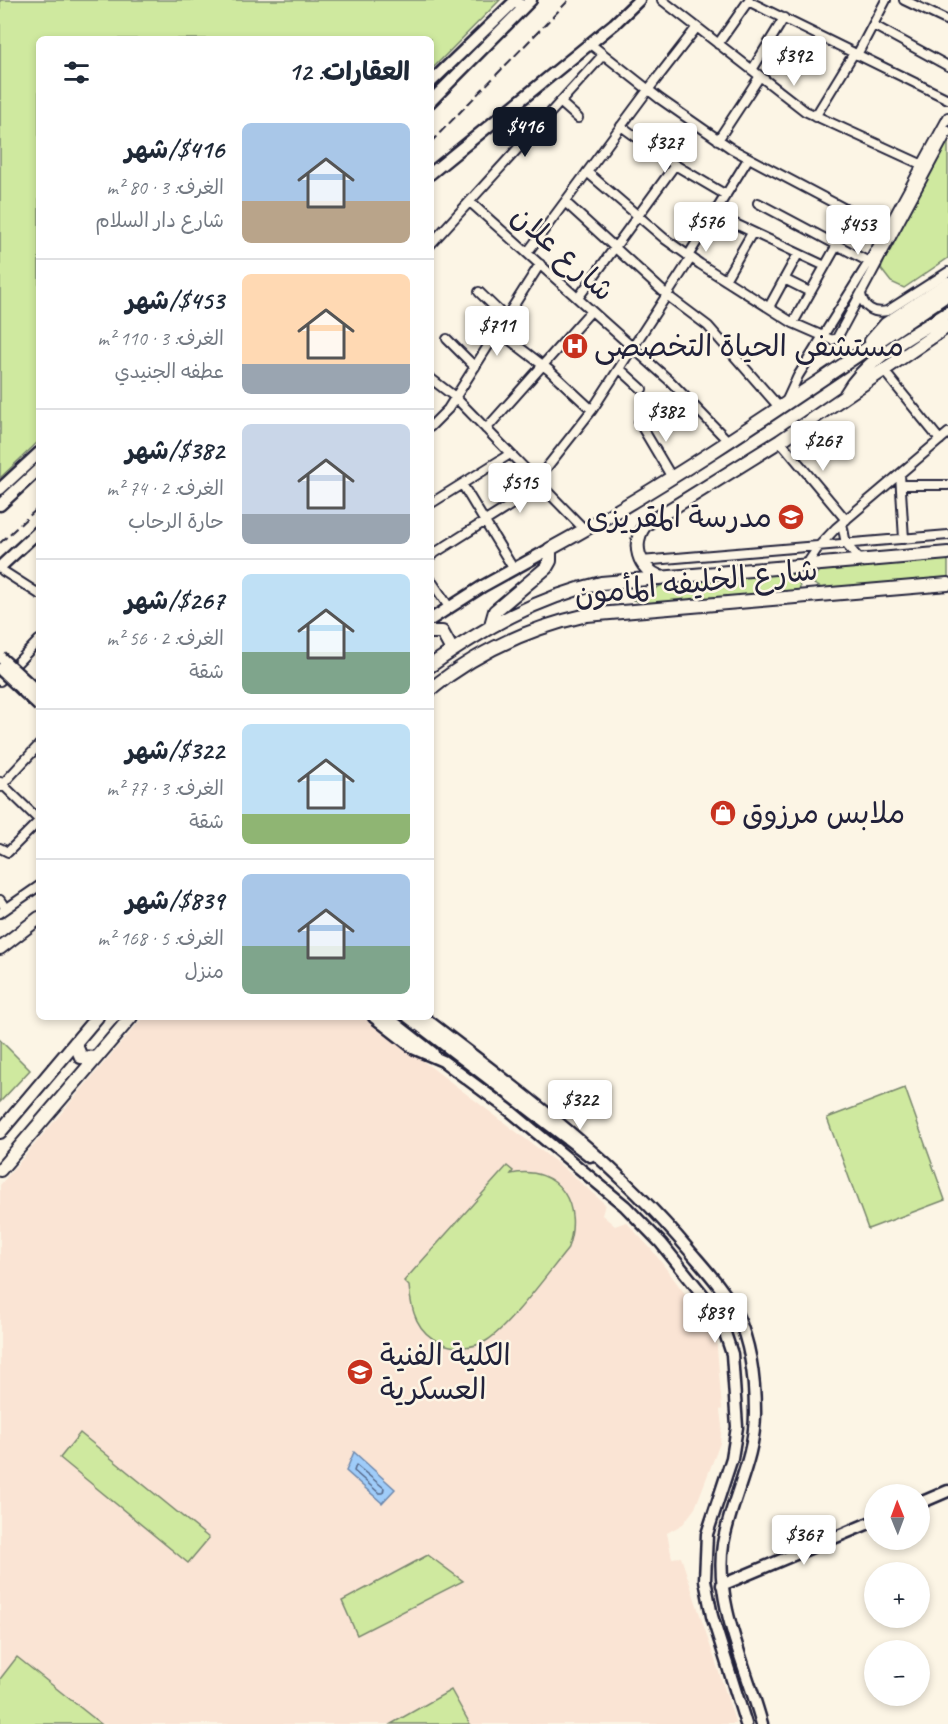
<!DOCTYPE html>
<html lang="ar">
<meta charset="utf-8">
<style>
:root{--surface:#fff;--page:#f2f2f3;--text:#1f2937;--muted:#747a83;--line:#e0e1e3;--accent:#111827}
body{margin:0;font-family:Caveat,"Playpen Sans Arabic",sans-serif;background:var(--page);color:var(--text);direction:rtl;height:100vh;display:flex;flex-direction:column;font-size:22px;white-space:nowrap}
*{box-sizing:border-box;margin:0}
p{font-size:20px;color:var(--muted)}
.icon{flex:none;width:33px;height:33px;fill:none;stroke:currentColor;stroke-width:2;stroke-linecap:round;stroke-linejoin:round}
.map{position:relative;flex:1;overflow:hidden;direction:ltr}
.sheet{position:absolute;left:36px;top:36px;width:398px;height:984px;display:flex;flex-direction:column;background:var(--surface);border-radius:9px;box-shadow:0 3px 9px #0003;direction:rtl}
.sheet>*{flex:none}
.needle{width:39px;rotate:359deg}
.fabs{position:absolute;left:864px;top:1484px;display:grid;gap:12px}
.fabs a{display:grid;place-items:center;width:66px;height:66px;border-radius:50%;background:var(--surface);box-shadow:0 3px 9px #0003;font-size:30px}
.price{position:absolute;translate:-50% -51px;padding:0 14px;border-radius:6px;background:#fff;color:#222;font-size:20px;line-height:39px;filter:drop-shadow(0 2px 3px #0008)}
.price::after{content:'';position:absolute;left:50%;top:36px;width:18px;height:14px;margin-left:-9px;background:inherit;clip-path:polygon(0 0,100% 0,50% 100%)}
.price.on{background:var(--accent);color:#fff}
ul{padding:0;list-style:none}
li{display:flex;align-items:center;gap:18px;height:150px;padding:0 24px}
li+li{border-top:2px solid var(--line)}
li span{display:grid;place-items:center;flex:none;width:168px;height:120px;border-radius:9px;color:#555}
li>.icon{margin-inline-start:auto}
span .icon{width:72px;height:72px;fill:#fffc;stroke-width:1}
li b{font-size:26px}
h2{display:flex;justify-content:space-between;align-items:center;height:72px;padding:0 24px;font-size:26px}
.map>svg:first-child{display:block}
</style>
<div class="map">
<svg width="948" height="1724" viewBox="0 0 948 1724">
<rect width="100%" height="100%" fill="#fcf5e5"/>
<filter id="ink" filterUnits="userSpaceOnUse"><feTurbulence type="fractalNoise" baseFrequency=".0167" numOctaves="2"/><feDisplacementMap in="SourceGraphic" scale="12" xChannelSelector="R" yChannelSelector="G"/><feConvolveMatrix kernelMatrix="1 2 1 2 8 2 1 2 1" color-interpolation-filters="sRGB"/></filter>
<g filter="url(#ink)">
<!-- built -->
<path fill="#fae4d4" d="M143,1017h222l199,151 41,36 -3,11 13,11 11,-4 26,28 64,85 6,74 -2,1 2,16 -2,17 -25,65 -12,16 -16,9 5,25 9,-1 55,167h-736v-539z"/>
<!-- green -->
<path fill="#cfe99f" stroke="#78866d" stroke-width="1.5" d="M0,0h500l-69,70 -1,-31h-391v402l-39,37z
M948,137v121l-44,30 -13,-6 -10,-13 9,-24z
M948,559v18l-125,12 -9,-5v-6l6,-7z
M790,573l8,4 2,11 -5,5 -144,11 -18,-4 33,-17z
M0,1040l30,30 -30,32z
M905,1088l40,112 -77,29 -41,-111z
M507,1166l6,5 -2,3c49,-10 73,33 56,76 -19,23 -58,77 -81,91 -12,7 -32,8 -45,2 -24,-10 -30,-32 -32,-57l-5,-5z
M80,1433l129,105 -21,25 -128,-105z
M428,1555l35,26 -106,54 -15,-34z
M17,1657l84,67h-101v-45z
M451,1690l19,34h-79z"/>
<!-- water -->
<path fill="#9fccf9" stroke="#6d88ad" stroke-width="1.5" d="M354,1452l41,37 -13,14 -36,-32z"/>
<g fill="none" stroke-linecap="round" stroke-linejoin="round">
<!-- shore -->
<path stroke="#546687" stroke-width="1.5" d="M356,1465l28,23 -1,5h-4l-25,-22z"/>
<defs>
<path id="street" d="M662,0l143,111 120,55
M904,0l44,21
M748,1l200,98
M873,25l75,41
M589,43l71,56 72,50 155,82
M718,44l31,-44
M857,55l29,-55
M752,70l32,-52
M560,102l18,16
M815,117l39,-64
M621,126l54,39 51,30
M718,140l42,-64
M587,172l78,67 35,25 93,59 39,17 5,-2 111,-207
M470,202l200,179 58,60
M565,202l103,94 40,30 71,81
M758,203l111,59
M714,214l111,52
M430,245l173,-190
M527,253l121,-163 49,-63
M688,256l60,-97
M784,279l26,13
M725,280l27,-47
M479,292l27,26
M861,294c2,13 12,20 26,17l61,-39
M578,298l97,-133
M769,307l29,-53
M793,323l44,-78
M498,331l51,39 43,40
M447,339l28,28
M620,369l22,20
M884,371l56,69
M430,378l25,19 130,133
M786,402l12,-26 71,-114 79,-145
M639,422l32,54
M430,427l18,-18 92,-145
M486,429l105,-118
M780,441l66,79
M900,474l4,65
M536,481l56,-71 99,-152
M462,484l51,84
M901,485h47
M430,504l80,-50
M842,523l4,21 14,16
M430,556l111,-70
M641,561l307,-26
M807,564l12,-18 17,-18 112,-95
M3,571l36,23
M430,579l19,28
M0,681l39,-41
M0,782l39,38
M0,787l39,-42
M0,848l8,4 31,-31
M0,900l6,9
M0,913l39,-27"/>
<path id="secondary" d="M430,83l86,-83 7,8
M430,102l101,-102
M430,174l184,-150 25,-24
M0,489l39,-36
M0,505l39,-36
M0,567l39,-36
M430,620l53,-34 67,-37
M374,1017l41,32 28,12 66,49 116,96 36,37 58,72 13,39 5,73 -5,31 -25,76 -2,46 7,36 34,108
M387,1017l46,36
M408,1017l182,139
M423,1017c95,73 188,140 266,233 17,20 36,40 48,65 14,30 18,65 18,98 0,47 -24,86 -32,131 -9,59 24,124 39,180
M920,1503l28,-12
M722,1585l152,-64"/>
<path id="primary" d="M871,341l15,-17 62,-41
M846,394c22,-38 66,-58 102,-81
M660,577c-22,-9 -29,-33 -15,-52l135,-84 168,-115
M491,625l4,-14 51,-43 4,-7v-12c138,-75 268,-168 398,-255
M430,632h12l10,18
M430,666c54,-38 106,-68 171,-83l347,-30
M430,690c46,-38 99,-62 157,-75l361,-31
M0,948l39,-30
M75,1043l6,14 15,1
M0,1132l97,-115
M0,1170l131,-153"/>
</defs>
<!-- street casing -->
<use href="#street" stroke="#22223b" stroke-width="12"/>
<!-- secondary casing -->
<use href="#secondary" stroke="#22223b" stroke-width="15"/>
<!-- primary casing -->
<use href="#primary" stroke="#22223b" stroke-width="16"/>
<!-- street -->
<use href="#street" stroke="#fcf5e5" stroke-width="8"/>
<!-- secondary -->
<use href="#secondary" stroke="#fcf5e5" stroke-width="10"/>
<!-- primary -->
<use href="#primary" stroke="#fcf5e5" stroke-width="12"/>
<!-- rail -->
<path stroke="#22223b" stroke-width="2" stroke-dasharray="9 4.5" stroke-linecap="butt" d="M430,143l139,-143
M0,543l39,-36"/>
<defs>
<path id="secondary-bridge" d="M0,657l39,36
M0,669l39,37"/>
</defs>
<!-- secondary-bridge casing -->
<use href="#secondary-bridge" stroke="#22223b" stroke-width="15" stroke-linecap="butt"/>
<!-- secondary-bridge -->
<use href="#secondary-bridge" stroke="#fcf5e5" stroke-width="10"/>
</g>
</g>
<!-- icons -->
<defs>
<symbol id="hospital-disc" viewBox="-11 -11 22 22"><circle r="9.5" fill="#c8321e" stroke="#fcf5e5"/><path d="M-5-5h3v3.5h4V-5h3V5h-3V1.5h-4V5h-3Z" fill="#fff"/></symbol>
<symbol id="school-disc" viewBox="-11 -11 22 22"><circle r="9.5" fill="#c8321e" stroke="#fcf5e5"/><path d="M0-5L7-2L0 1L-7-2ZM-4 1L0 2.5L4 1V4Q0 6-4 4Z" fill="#fff"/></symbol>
<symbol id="shop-disc" viewBox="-11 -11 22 22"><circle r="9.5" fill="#c8321e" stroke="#fcf5e5"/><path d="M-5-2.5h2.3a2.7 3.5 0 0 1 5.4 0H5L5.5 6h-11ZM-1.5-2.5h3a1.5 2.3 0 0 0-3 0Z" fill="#fff"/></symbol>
<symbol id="university-disc" viewBox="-11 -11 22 22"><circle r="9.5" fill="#c8321e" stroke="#fcf5e5"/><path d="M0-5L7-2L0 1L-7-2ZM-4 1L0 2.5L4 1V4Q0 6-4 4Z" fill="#fff"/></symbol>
</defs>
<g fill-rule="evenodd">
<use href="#hospital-disc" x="560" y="331" width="30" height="30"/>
<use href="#school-disc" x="776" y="502" width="30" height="30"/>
<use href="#shop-disc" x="708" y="798" width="30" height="30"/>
<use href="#university-disc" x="345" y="1357" width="30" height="30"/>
</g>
<g text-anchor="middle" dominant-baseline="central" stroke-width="5" stroke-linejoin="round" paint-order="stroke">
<!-- street labels -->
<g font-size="30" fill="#22223b" stroke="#fcf5e5">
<text transform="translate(563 253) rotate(42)">شارع علان</text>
<text transform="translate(696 582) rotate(-6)">شارع الخليفه المأمون</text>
</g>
<!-- poi labels -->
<g font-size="30" fill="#22223b" stroke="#fcf5e5" text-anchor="start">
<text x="594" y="346">مستشفى الحياة التخصصى</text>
<text x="772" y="517" text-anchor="end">مدرسة المقريزى</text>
<text x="742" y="813">ملابس مرزوق</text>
<text x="380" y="1355">الكلية الفنية<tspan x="380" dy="34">العسكرية</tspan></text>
</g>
</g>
</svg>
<div class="fabs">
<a><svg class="needle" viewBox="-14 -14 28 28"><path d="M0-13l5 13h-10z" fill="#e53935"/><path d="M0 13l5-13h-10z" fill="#747a83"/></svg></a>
<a>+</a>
<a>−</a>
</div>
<b class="price" style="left:794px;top:87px">$392</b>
<b class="price on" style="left:525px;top:158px">$416</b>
<b class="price" style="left:665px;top:174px">$327</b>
<b class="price" style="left:706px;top:253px">$576</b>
<b class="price" style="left:858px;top:256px">$453</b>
<b class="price" style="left:497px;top:357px">$711</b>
<b class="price" style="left:666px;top:443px">$382</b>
<b class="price" style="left:823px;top:472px">$267</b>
<b class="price" style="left:520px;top:514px">$515</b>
<b class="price" style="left:580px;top:1131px">$322</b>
<b class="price" style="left:715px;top:1344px">$839</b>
<b class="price" style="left:804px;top:1566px">$367</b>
<section class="sheet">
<h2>العقارات: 12<svg class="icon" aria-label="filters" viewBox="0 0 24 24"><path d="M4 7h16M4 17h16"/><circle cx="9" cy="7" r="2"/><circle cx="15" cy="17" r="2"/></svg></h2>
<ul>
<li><span style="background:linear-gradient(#a9c7e8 65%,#b9a48a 0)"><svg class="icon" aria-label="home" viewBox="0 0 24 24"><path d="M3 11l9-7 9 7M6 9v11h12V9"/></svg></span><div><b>$416/شهر</b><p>الغرف: 3 · 80 m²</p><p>شارع دار السلام</p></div></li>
<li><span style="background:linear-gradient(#ffd9b3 75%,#9aa5b1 0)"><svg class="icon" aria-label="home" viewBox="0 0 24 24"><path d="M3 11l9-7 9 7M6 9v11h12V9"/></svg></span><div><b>$453/شهر</b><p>الغرف: 3 · 110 m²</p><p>عطفه الجنيدي</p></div></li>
<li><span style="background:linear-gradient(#c9d6e8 75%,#9aa5b1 0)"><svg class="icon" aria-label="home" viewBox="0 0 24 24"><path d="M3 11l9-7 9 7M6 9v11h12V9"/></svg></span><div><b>$382/شهر</b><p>الغرف: 2 · 74 m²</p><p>حارة الرحاب</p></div></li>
<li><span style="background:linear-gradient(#bfe0f5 65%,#7fa58c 0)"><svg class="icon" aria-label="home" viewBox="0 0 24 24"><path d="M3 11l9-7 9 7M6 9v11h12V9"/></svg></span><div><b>$267/شهر</b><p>الغرف: 2 · 56 m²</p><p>شقة</p></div></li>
<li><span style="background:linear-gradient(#bfe0f5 75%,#8fb573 0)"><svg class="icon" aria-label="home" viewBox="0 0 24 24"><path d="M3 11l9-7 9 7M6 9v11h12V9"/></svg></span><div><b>$322/شهر</b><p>الغرف: 3 · 77 m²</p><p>شقة</p></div></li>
<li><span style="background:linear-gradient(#a9c7e8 60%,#7fa58c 0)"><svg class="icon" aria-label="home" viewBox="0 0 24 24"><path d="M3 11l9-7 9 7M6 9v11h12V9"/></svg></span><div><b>$839/شهر</b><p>الغرف: 5 · 168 m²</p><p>منزل</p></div></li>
</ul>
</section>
</div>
